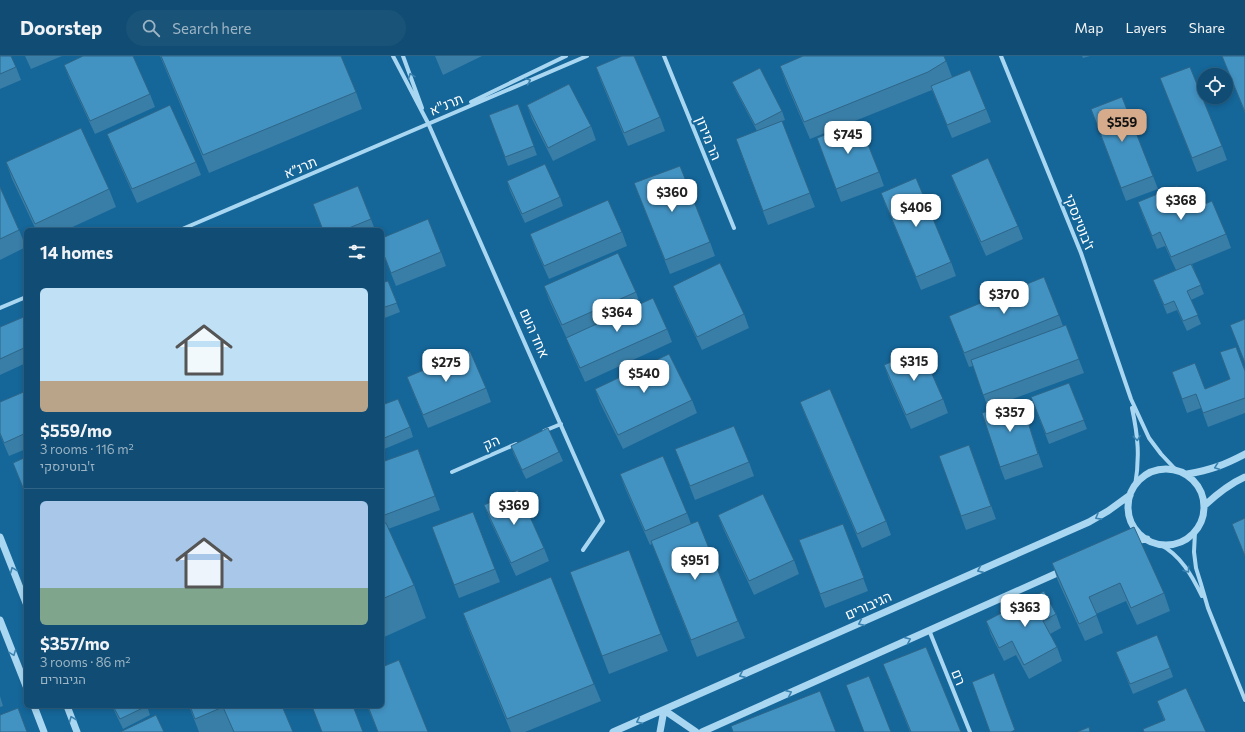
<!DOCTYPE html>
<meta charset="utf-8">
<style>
:root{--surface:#104c73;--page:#195378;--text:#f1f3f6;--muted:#9cb4c4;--line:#306385;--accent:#d6ab8b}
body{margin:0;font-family:Commissioner,Heebo,sans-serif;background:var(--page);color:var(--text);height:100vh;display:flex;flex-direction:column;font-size:15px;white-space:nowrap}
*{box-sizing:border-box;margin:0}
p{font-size:13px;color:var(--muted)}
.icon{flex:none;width:22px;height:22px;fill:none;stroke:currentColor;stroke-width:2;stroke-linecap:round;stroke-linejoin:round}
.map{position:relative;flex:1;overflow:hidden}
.sheet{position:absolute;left:24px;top:172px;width:360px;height:480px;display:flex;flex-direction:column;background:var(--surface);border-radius:6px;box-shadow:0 2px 6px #0003,0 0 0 1px var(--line)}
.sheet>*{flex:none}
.tools{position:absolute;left:1197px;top:12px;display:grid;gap:8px}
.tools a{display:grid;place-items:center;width:36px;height:36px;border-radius:50%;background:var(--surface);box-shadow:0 2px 6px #0003,0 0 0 1px var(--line);font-size:20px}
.price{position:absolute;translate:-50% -34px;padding:0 9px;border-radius:8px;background:#fff;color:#222;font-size:13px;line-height:26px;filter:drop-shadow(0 1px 2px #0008)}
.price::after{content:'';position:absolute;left:50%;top:24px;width:12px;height:9px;margin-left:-6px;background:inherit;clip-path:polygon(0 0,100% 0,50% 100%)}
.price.on{background:var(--accent);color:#111}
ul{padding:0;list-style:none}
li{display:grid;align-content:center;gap:8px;height:212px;padding:0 16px}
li+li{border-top:1px solid var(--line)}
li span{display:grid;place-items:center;height:124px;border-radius:6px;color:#555}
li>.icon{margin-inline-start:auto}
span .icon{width:72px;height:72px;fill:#fffc;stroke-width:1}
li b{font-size:17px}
h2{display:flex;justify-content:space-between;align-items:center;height:48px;padding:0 16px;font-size:17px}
header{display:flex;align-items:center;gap:24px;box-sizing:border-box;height:56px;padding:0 20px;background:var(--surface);border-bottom:1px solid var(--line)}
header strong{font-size:19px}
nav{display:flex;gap:22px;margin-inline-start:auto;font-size:14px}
.search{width:280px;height:36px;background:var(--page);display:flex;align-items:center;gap:10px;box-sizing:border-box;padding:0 14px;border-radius:22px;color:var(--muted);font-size:15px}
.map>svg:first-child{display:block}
</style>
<header>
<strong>Doorstep</strong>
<div class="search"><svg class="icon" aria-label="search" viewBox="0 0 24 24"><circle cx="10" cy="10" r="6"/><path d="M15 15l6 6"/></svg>Search here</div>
<nav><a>Map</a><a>Layers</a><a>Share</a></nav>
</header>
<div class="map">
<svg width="1245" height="676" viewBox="0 0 1245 676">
<rect width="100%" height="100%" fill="#156699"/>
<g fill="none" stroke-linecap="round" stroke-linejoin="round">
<!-- minor -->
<path stroke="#a9d7f2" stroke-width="4" d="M393,0l35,67 175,398 -20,29
M403,0l19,52
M664,0l70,172
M1001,0l80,197 50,146 18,39 12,16 16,17
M471,46l95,-46
M180,174l407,-174
M0,252l26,-11
M1132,352c6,28 8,49 3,78
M544,375l17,-7
M452,416l64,-28
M1195,476l-1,20 2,16 5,16 7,24 37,92
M1159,488c22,11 33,32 43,52
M929,574l41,102"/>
<!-- tertiary -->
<path stroke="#a9d7f2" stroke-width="7" d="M1128 451a38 38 0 1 1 76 0a38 38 0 1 1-76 0Z
M1187,418c24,-4 37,-9 58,-20
M1204,450c13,-12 25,-22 41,-29
M0,481l26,66
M1132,485l15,-2
M0,564l26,66
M34,650l10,26
M67,650l10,26
M664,654l32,22
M613,676l476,-210 19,-11 22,-16
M660,676l4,-22
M702,676l362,-162"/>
</g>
<!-- wall -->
<path fill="#397ea7" d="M0,0l16,11 5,13 -21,9z
M25,0h37l-31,13z
M160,0h181l15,36 6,17 -153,64z
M435,0h47l-39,19z
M1082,0h8l-7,2z
M1222,0h23v57z
M946,5l6,16 34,32 5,13 -39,16 -20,-48 -122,49 -24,-56 -6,-17z
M64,9l86,29 5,13 -60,27 -26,-56z
M596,11l64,50 5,14 -37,15 -27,-65z
M1160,22l62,68 5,14 -30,12z
M732,26l50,29 3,9 -3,1 33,86 -47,18 -27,-72 16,-22 -21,-40z
M518,48l19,51 -29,11 -19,-51z
M527,49l64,21 5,14 -43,21 -21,-42z
M1096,67l57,53 5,13 -32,12z
M107,78l89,28 5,13 -64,28 -25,-56z
M817,82l62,34 5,14 -43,16z
M6,106l103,27 7,18 -50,23h-30l-24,-51z
M951,119l67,51 5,13 -37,17 -30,-68z
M507,125l53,16 3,9 -38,17 -15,-32z
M634,127l76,59 5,14 -45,18z
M0,131l19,43 7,17 -26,13z
M881,137l70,69 5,14 -35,14 -35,-84z
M1138,146l50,9 38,23 5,14 -39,16 12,30 -13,6 10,24 -14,7 -10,-21 -10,4 -14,-34 23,-10 -11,-24 -8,3 -14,-33z
M313,148l58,15 4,11h-52z
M622,176l5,14 -78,33 -14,-31 -5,-14z
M382,182l59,14 5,14 -50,20 -14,-35z
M388,225l12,31 -18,7v-36z
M544,230l92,6 4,12 27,25 5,13 -87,40 -14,-31 -4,-12 -18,-39z
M673,230l71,28 5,14 -47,22 -24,-51z
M1059,259l4,11 3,-1 18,48 -96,35 -15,-42 -4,1 -20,-51z
M26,260v47l-26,12v-48z
M884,309l59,34 5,14 -37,16 -22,-50z
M1245,315v42l-37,14 -7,-19 -14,5 -15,-41 33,17 25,-10z
M407,321l79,11 5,14 -63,26 -16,-38z
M1069,327l18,46 -38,15 -18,-47z
M595,333l97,11 5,13 -74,36 -23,-46z
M26,335v58l-17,7 -9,-21v-33z
M800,346l86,119 5,14 -29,13 -57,-133z
M382,349l28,22 3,10 -31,13z
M1025,358l18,53 -38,13 -5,-13z
M969,389l27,74 -30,11 -27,-74z
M511,390l48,6 4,9 -37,18 -12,-24z
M418,393l22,61 -52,19 26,56 12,33 -44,20v-176z
M675,393l74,13 5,14 -59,24z
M620,418l67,39 4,11 47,97 7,17 -48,19 -45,-113 -2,1 -25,-57z
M484,449l60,43 5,13 -33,15 -27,-58z
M718,459l76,45 5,14 -45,21 -31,-67z
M843,468l25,67 -43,17 -26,-68z
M432,471l63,42 5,13 -41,16z
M1052,507l112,30 6,18 -33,14 -11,-24 -30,13 7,19 -18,8 -27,-60z
M577,533l84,45 7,17 -59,23z
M463,557l131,71 7,17 -76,31h-14l-42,-102z
M1056,558l5,14 -11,6 7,13 5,14 -33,18 -13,-24 -12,6 -13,-26 -5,-14z
M1116,596l54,16 3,9 -40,17z
M883,608l78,68h-51z
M0,640l3,10 -3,1z
M1157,645l49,31 -42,-12z
M112,650h35l3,9 -27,14z
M189,650h93l11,26h-94z
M367,650h15l46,26h-50z"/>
<!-- building -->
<path fill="#4292c2" stroke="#2e6688" d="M0,0h11l5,11 -16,7z
M83,0h50l17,38 -60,27 -26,-56z
M161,0h180l15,36 -153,63z
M622,0h12l26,61 -36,16 -28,-66z
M803,0h141l2,5 -18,11 -124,50 -24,-56z
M1222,0h23v56z
M1190,11l32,79 -30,12 -32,-80z
M760,12l22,43 -27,14 -23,-43z
M970,14l16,39 -39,16 -16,-39z
M569,28l22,42 -43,22 -21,-43z
M1122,41l31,79 -32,12 -30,-79z
M518,48l16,42 -29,11 -16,-42z
M170,49l26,57 -64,27 -25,-55z
M782,65l28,72 -47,18 -27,-72z
M859,66l20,50 -43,17 -19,-51z
M81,72l28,61 -74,35 -29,-62z
M988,102l30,68 -37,16 -30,-67z
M545,108l15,33 -38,17 -15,-33z
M680,110l30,76 -45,18 -31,-77z
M916,122l35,84 -35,15 -35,-84z
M358,130l13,33 -27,11h-21l-10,-26z
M1177,130l11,25 24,-10 14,33 -55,23 -11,-25 -8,4 -14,-34z
M0,131l19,43 -19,9z
M608,144l14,32 -78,34 -14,-32z
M428,163l13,33 -50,21 -9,-23v-12z
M618,197l18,39 -74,33 -18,-39z
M720,207l24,51 -47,23 -24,-51z
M1191,208l10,21 -14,6 11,24 -15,6 -9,-20 -10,4 -11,-25z
M1044,221l15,38 -95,38 -15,-37z
M388,225l9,22 -15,5v-25z
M653,242l14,31 -87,39 -14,-30z
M26,260v31l-26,12v-32z
M1245,263v44l-15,-38z
M1066,269l13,34 -96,36 -12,-35z
M1236,291l9,24v27l-42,15 -7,-19 -14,5 -10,-27 23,-9 10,26 25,-10 -10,-27z
M921,293l22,50 -37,16 -22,-50z
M470,295l16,37 -63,27 -16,-38z
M669,298l23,46 -74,35 -23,-46z
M1069,327l15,37 -38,14 -15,-37z
M830,333l56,132 -29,13 -57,-132z
M26,335v42l-22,10 -4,-10v-31z
M398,343l12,28 -28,12v-34z
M1021,344l17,54 -38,13 -18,-54z
M734,370l15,36 -59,24 -15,-37z
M548,372l11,24 -37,18 -11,-24z
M969,389l22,61 -30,10 -22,-60z
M418,393l17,47 -53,20v-54z
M663,400l24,57 -42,18 -25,-57z
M26,401v38l-13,-32z
M518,434l26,58 -33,15 -27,-58z
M763,438l31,66 -45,21 -31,-66z
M473,456l22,57 -41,16 -22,-58z
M1245,462v38l-13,-32z
M698,465l40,100 -47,19 -40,-99z
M386,467l28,62 -32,14v-75z
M843,468l21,54 -44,16 -21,-54z
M1134,471l30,66 -33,15 -11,-25 -31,14 8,18 -18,9 -27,-61z
M629,494l32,84 -59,22 -32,-84z
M551,521l43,107 -87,35 -44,-106z
M1044,535l12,23 -13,7 14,26 -33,18 -12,-24 -13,7 -13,-27z
M1157,579l13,33 -40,16 -14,-32z
M926,591l35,85h-50l-28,-68z
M399,604l29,72h-50l-10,-26h14v-39z
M994,617l21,57 -4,2h-21l-18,-50z
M869,620l22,56h-27l-18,-47z
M1186,632l20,44h-62l-1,-3 22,-9 -8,-19z
M820,635l16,41h-103l-2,-6z
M113,650h34l-27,13z
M190,650h92l11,26h-59l-11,-25 -28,12z
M321,650h32l10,26h-41l-9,-23z
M18,652l9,24h-27v-17z
M156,659l8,17h-44z
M1089,671l1,5h-13z"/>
<!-- one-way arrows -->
<defs><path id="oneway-chevron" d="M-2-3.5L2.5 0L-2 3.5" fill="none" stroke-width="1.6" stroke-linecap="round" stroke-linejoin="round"/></defs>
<g stroke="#3a82af">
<use href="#oneway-chevron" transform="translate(411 20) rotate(-110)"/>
<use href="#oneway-chevron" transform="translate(528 25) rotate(-23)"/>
<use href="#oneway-chevron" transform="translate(1137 382) rotate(84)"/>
<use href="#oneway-chevron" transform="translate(1217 411) rotate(160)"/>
<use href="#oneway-chevron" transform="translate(1098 461) rotate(151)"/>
<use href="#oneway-chevron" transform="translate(13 514) rotate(-112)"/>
<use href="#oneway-chevron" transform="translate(980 514) rotate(156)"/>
<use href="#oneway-chevron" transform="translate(1187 514) rotate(54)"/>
<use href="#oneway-chevron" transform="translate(861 567) rotate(156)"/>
<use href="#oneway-chevron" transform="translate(908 584) rotate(-24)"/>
<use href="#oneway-chevron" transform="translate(13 597) rotate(69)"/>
<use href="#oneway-chevron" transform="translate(742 619) rotate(156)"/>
<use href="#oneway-chevron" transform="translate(789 637) rotate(-24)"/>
<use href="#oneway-chevron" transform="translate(72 663) rotate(-112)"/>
<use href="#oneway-chevron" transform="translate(639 665) rotate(156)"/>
</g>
<g text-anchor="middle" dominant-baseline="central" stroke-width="4" stroke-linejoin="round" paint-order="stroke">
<!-- street labels -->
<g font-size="14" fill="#fff" stroke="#156699">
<text transform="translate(446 48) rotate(-23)">תרנ"א</text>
<text transform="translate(709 82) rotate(68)">הר מירון</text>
<text transform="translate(300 111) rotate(-23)">תרנ״א</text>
<text transform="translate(1080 166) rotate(68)">ז'בוטינסקי</text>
<text transform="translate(535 277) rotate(66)">אחד העם</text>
<text transform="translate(491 386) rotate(-24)">הק</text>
<text transform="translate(868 549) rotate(-24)">הגיבורים</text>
<text transform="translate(959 621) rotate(68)">רם</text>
</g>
</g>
</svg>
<div class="tools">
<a><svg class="icon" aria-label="locate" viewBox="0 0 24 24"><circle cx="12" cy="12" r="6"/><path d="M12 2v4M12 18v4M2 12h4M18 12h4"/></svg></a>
</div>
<b class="price on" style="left:1122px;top:87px">$559</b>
<b class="price" style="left:848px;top:99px">$745</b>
<b class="price" style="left:672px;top:157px">$360</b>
<b class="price" style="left:1181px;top:165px">$368</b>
<b class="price" style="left:916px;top:172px">$406</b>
<b class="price" style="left:1004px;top:259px">$370</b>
<b class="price" style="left:617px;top:277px">$364</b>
<b class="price" style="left:914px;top:326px">$315</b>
<b class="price" style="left:446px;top:327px">$275</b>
<b class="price" style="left:644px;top:338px">$540</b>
<b class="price" style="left:1010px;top:377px">$357</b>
<b class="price" style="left:514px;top:470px">$369</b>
<b class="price" style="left:695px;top:525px">$951</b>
<b class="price" style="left:1025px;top:572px">$363</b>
<section class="sheet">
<h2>14 homes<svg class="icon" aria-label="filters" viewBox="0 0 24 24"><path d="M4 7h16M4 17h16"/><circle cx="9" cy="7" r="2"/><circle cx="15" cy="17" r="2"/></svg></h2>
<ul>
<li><span style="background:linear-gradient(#bfe0f5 75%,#b9a48a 0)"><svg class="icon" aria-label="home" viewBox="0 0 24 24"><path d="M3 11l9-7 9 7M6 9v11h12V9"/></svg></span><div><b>$559/mo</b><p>3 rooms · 116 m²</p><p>ז'בוטינסקי</p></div></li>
<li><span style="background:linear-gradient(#a9c7e8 70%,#7fa58c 0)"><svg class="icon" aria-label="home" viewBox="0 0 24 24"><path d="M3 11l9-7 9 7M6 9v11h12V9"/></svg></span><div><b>$357/mo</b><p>3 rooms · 86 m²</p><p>הגיבורים</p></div></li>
</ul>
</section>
</div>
